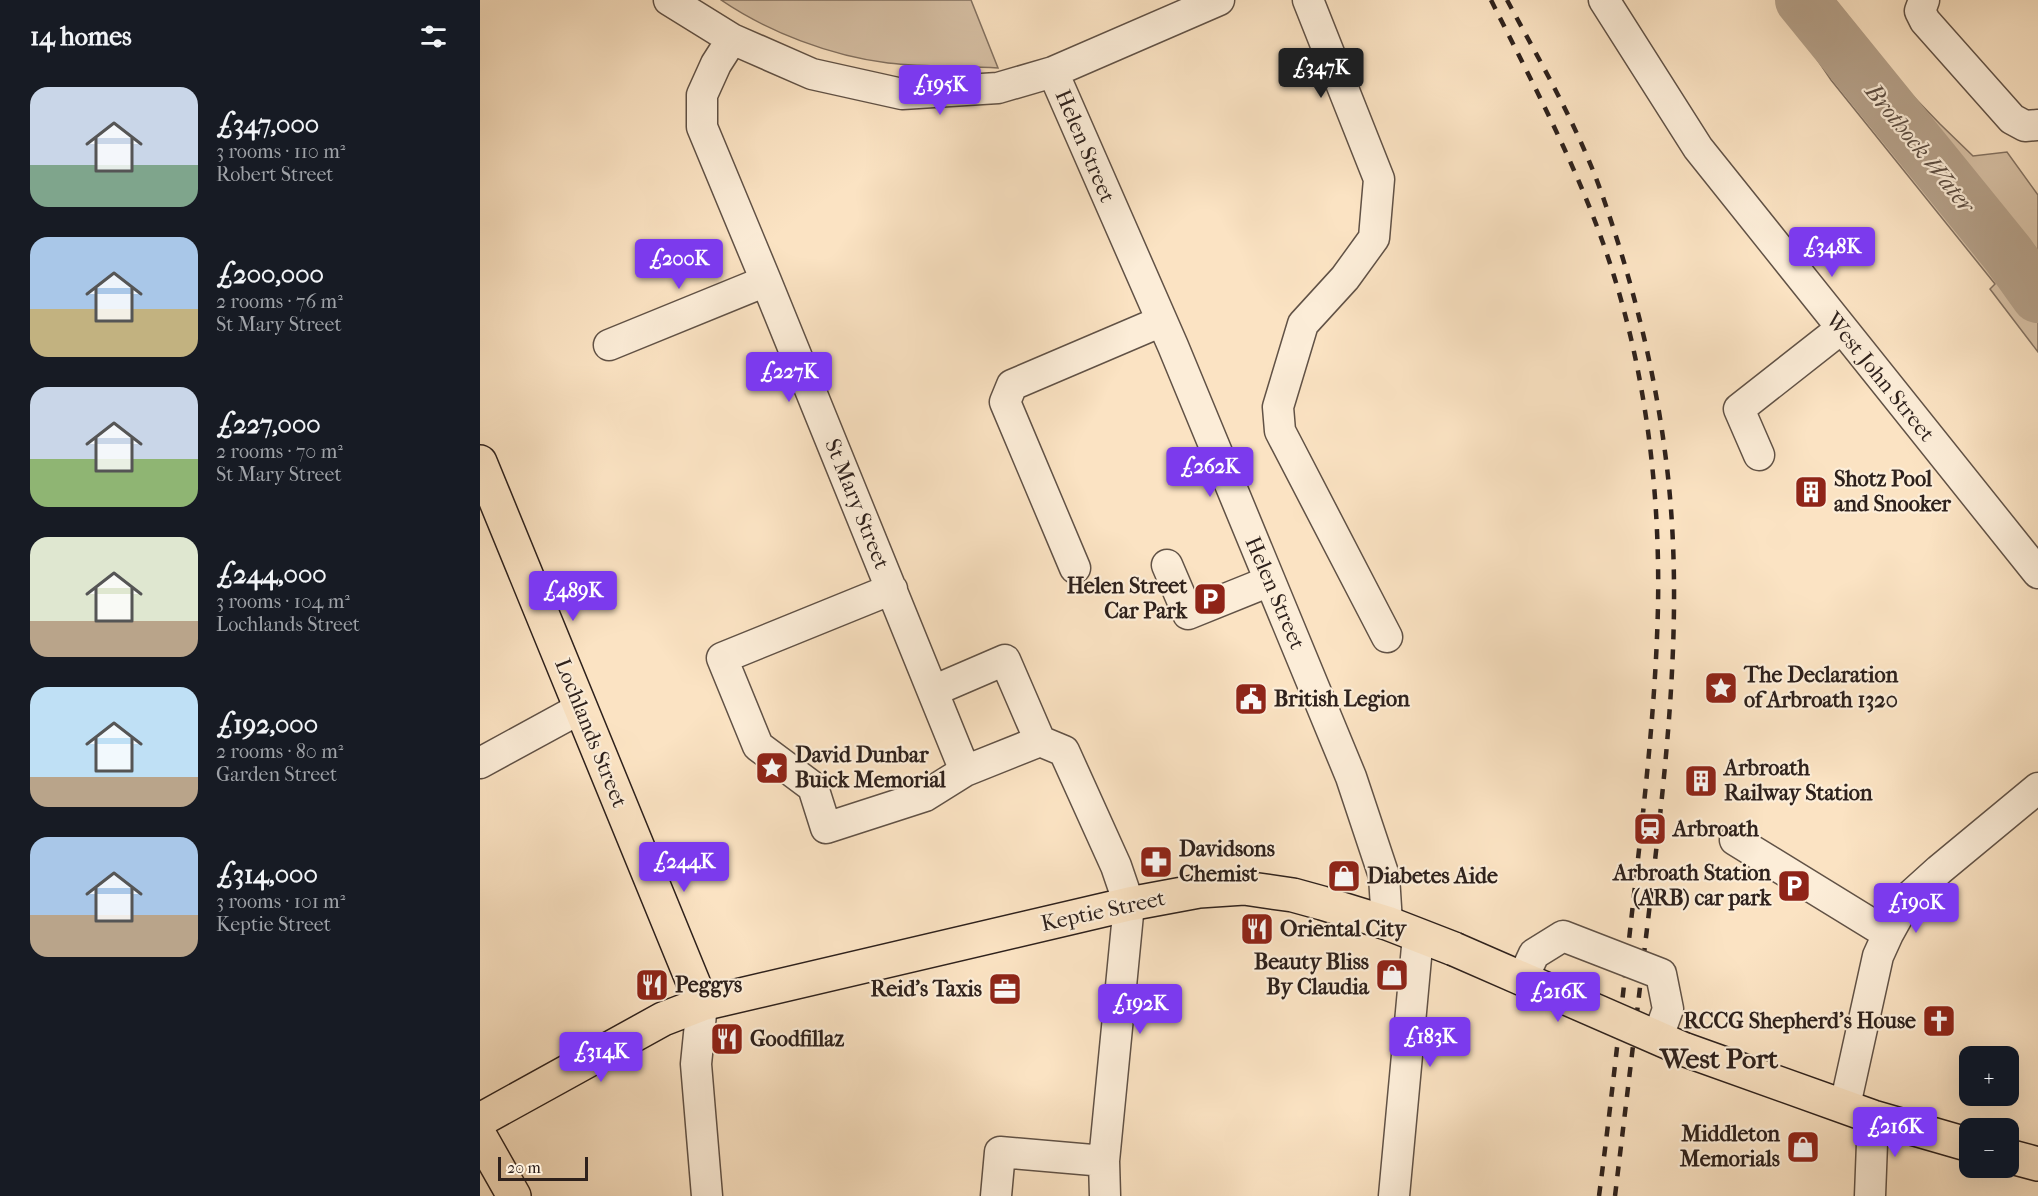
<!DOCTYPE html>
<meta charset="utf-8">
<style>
:root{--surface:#171b24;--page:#242831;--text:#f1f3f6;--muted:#9ea1a6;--accent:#7c3aed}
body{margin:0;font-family:"IM FELL French Canon",serif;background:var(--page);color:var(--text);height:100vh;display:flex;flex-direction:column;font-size:22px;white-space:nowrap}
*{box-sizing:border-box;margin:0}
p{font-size:20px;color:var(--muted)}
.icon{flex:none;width:33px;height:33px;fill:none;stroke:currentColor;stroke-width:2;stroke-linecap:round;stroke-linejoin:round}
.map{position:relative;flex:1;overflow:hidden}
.panel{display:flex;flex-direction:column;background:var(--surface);width:480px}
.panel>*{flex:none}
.buttons{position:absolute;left:1479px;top:1046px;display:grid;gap:12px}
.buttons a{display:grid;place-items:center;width:60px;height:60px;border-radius:12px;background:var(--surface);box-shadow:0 6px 24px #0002;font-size:30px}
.scale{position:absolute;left:18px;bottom:15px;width:90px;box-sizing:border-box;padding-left:6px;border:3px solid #2e211c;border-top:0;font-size:16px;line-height:21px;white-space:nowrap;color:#2e211c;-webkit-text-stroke:4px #fcedd8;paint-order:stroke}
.price{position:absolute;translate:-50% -51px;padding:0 14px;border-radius:6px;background:var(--accent);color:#fff;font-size:20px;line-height:39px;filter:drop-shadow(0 2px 3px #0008)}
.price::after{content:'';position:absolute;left:50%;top:36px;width:18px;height:14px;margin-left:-9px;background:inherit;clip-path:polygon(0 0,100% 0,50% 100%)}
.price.current{background:#222;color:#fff}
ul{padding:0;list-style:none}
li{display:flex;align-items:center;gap:18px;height:150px;padding:0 30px}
li span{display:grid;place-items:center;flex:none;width:168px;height:120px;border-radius:18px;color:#555}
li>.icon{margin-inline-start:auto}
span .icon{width:72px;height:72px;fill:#fffc;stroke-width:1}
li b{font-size:26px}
h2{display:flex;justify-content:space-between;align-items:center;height:72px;padding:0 30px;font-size:26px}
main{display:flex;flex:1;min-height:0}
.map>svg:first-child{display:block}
</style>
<main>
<section class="panel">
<h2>14 homes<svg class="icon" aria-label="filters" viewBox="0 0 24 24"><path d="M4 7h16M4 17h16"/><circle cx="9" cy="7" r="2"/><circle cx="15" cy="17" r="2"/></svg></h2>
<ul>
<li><span style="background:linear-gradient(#c9d6e8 65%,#7fa58c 0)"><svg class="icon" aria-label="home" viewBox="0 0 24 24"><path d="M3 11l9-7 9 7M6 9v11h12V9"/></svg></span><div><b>£347,000</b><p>3 rooms · 110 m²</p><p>Robert Street</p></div></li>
<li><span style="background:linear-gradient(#a9c7e8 60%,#c2b280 0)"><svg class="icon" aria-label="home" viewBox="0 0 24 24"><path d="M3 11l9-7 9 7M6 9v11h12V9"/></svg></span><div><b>£200,000</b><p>2 rooms · 76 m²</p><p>St Mary Street</p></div></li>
<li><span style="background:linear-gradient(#c9d6e8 60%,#8fb573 0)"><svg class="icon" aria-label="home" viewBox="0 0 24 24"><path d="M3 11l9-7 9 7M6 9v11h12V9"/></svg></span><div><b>£227,000</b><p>2 rooms · 70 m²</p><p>St Mary Street</p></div></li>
<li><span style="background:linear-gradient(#dfe7d0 70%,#b9a48a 0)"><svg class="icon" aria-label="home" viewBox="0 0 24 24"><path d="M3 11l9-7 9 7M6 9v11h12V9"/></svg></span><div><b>£244,000</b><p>3 rooms · 104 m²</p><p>Lochlands Street</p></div></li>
<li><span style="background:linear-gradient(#bfe0f5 75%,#b9a48a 0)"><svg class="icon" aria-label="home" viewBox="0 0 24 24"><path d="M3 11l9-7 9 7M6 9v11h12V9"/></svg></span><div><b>£192,000</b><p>2 rooms · 80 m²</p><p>Garden Street</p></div></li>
<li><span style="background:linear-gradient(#a9c7e8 65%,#b9a48a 0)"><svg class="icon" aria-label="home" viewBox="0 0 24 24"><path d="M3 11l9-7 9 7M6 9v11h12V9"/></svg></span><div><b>£314,000</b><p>3 rooms · 101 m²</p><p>Keptie Street</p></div></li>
</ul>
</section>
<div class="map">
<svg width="1558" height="1196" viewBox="0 0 1558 1196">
<rect width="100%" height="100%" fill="#fbe3c3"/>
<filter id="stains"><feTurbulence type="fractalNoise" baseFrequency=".00333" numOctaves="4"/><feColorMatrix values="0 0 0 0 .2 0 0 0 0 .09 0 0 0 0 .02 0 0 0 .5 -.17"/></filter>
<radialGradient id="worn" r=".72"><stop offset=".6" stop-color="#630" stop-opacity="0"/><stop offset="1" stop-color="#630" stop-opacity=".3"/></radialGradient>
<!-- green -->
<path fill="#d8c2a7" stroke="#837262" stroke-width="1.5" d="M241,0h250l27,68c-36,-2 -74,-1 -110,-5 -57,-7 -120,-31 -167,-63z
M1297,0h58l76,94 29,30 33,32 34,-4 31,43v157l-48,-63 5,-5 -164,-204z"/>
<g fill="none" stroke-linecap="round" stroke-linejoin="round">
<!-- river -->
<path stroke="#b5a18a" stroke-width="54" d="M1322,0l206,254 30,42"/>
<defs>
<path id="minor" d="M189,0l63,39 80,35 90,20 96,-6 55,-16 166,-72
M828,0l71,179 -5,59 -29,40 -42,46 -25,83 2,24 107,206
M1124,0l94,148 340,425
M1444,0l-4,11 5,10 87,98 13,7 13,-1
M252,39l-16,25 -14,31v32l64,154 199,490
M573,72l120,274 178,431 33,99 3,47
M129,345l157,-64
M1279,455l-20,-46 103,-81
M687,565l21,49 82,-33
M595,568l-70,-166 7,-17 150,-64
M412,589l-170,69 36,88 55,41 13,41 99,-32 40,-25 75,-30 -35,-81 -72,31
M560,741l24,10 52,115 13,38 -25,257 1,35
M0,763l101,-55
M1255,840l153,94
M222,1004l-6,60 11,132
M1363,1106l5,-14 30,-136 10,-22 20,-36 31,-28 99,-82
M516,1196l4,-44 104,9
M914,1196l24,-260
M1390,1196l3,-79"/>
<path id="major" d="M0,462l222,542
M1203,1049l190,68 97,28
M0,1120l183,-101 39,-15 427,-100 70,-13 45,-3 49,7 29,8 65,20 67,26
M0,1136l34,60
M1528,1156l30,8"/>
</defs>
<!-- minor casing -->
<use href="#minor" stroke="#615246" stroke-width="33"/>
<!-- major casing -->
<use href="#major" stroke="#2e211c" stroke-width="36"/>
<!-- minor -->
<use href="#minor" stroke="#fcedd8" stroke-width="30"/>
<!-- major -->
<use href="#major" stroke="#fbe3c3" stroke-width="33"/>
<!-- rail -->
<path stroke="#2e211c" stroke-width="4.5" stroke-dasharray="10 10" stroke-linecap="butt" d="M1011,0c45,90 93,179 123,276 33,106 46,220 44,330 -2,90 -12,181 -22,271 -12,106 -23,213 -37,319
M1027,0c35,65 73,130 97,200 28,81 50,167 61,252 20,147 3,297 -14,443 -12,101 -24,201 -36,301"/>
<defs>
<path id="minor-bridge" d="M1042,980l12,-26 29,-18 98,38 7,35 -10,28"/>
<path id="major-bridge" d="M974,949l229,100"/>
</defs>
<!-- minor-bridge casing -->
<use href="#minor-bridge" stroke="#615246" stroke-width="33" stroke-linecap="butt"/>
<!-- major-bridge casing -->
<use href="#major-bridge" stroke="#2e211c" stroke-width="36" stroke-linecap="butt"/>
<!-- minor-bridge -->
<use href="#minor-bridge" stroke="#fcedd8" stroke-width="30"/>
<!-- major-bridge -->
<use href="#major-bridge" stroke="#fbe3c3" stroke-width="33"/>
</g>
<!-- icons -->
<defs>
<symbol id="building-square" viewBox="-11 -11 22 22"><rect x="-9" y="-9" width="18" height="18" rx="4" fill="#8f2418" stroke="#fcedd8"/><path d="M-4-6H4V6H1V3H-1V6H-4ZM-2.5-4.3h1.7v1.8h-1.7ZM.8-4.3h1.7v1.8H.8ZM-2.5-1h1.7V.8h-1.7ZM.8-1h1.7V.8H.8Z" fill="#fff"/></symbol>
<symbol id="parking-square" viewBox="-11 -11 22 22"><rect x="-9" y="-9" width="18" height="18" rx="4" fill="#8f2418" stroke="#fcedd8"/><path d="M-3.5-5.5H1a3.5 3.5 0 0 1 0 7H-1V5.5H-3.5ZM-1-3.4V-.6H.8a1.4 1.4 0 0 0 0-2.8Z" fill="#fff"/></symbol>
<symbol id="sight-square" viewBox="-11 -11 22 22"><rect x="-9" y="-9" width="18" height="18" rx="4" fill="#8f2418" stroke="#fcedd8"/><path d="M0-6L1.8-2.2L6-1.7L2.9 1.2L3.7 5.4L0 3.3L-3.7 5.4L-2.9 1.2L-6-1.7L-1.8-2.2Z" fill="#fff"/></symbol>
<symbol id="civic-square" viewBox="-11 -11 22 22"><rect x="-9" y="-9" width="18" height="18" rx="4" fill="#8f2418" stroke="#fcedd8"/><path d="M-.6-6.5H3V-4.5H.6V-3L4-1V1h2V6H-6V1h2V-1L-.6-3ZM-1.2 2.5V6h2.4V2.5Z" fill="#fff"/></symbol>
<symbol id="station-square" viewBox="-11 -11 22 22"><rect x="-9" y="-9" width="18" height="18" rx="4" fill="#8f2418" stroke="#fcedd8"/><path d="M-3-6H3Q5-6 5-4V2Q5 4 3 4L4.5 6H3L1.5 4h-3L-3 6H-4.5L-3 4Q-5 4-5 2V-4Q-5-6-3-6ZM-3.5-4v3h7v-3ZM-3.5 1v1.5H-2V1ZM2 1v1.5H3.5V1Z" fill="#fff"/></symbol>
<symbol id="pharmacy-square" viewBox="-11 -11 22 22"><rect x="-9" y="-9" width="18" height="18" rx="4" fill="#8f2418" stroke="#fcedd8"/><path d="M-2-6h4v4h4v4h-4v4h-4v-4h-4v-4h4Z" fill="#fff"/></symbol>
<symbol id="shop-square" viewBox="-11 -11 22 22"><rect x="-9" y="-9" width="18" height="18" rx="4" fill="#8f2418" stroke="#fcedd8"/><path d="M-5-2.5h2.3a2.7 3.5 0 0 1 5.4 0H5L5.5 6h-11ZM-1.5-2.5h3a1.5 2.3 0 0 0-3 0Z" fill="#fff"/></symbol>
<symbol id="restaurant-square" viewBox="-11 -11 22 22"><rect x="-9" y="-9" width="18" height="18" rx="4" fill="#8f2418" stroke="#fcedd8"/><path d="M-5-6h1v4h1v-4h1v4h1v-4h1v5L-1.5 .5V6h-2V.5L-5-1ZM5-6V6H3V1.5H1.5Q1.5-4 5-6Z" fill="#fff"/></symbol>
<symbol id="office-square" viewBox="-11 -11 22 22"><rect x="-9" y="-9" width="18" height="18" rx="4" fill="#8f2418" stroke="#fcedd8"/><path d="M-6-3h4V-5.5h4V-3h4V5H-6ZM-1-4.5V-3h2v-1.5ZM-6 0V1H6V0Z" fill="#fff"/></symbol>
<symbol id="church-square" viewBox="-11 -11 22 22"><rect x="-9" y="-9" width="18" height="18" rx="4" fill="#8f2418" stroke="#fcedd8"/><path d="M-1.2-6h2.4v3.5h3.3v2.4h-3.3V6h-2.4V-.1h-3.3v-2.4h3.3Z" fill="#fff"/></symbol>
</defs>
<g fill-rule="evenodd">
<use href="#building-square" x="1312" y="473" width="38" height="38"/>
<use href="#parking-square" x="711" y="580" width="38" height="38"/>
<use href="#sight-square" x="1222" y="669" width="38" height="38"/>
<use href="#civic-square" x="752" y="680" width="38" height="38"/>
<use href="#sight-square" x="273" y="749" width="38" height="38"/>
<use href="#building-square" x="1202" y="762" width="38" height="38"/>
<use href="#station-square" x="1151" y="810" width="38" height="38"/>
<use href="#pharmacy-square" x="657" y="843" width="38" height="38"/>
<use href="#shop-square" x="845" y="857" width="38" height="38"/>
<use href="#parking-square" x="1295" y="867" width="38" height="38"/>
<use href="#restaurant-square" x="758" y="910" width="38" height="38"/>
<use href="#shop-square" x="893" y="956" width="38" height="38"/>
<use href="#restaurant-square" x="153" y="966" width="38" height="38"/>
<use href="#office-square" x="506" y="970" width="38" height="38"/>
<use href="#church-square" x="1440" y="1002" width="38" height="38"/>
<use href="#restaurant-square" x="228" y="1020" width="38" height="38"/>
<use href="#shop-square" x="1304" y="1128" width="38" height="38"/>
</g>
<g text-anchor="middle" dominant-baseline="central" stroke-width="4.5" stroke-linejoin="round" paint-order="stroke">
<!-- street labels -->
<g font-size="22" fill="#2e211c" stroke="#fcedd8">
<text transform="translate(605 146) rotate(67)">Helen Street</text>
<text transform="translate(1400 377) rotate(51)">West John Street</text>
<text transform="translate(377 504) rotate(68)">St Mary Street</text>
<text transform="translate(795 593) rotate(67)">Helen Street</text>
<text transform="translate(111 733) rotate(68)">Lochlands Street</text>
<text transform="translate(623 911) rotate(-12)">Keptie Street</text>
</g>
<!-- poi labels -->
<g font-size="22" font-weight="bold" fill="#2e211c" stroke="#fcedd8" text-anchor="start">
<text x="1354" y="479">Shotz Pool<tspan x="1354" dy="25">and Snooker</tspan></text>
<text x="707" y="586" text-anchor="end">Helen Street<tspan x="707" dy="25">Car Park</tspan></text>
<text x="1264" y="675">The Declaration<tspan x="1264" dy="25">of Arbroath 1320</tspan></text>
<text x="794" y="699">British Legion</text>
<text x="315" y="755">David Dunbar<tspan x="315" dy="25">Buick Memorial</tspan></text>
<text x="1244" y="768">Arbroath<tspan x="1244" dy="25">Railway Station</tspan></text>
<text x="1193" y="829">Arbroath</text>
<text x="699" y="849">Davidsons<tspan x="699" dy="25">Chemist</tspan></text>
<text x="1291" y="873" text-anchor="end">Arbroath Station<tspan x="1291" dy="25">(ARB) car park</tspan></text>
<text x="887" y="876">Diabetes Aide</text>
<text x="800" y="929">Oriental City</text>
<text x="889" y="962" text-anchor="end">Beauty Bliss<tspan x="889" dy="25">By Claudia</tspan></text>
<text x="195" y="985">Peggys</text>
<text x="502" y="989" text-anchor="end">Reid’s Taxis</text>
<text x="1436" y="1021" text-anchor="end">RCCG Shepherd's House</text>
<text x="270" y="1039">Goodfillaz</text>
<text x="1300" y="1134" text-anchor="end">Middleton<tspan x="1300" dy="25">Memorials</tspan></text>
</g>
<!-- water labels -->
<g font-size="24" font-style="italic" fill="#5d4e42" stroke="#fcedd8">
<text transform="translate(1440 148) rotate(51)">Brothock Water</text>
</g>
<!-- district labels -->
<g font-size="28" font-weight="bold" fill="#2e211c" stroke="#fcedd8">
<text x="1239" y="1058">West Port</text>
</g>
</g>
<rect width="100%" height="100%" filter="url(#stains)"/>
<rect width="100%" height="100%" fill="url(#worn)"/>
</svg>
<div class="buttons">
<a>+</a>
<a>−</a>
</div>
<div class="scale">20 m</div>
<b class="price current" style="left:841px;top:99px">£347K</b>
<b class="price" style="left:460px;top:116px">£195K</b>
<b class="price" style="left:1352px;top:278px">£348K</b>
<b class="price" style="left:199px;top:290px">£200K</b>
<b class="price" style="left:309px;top:403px">£227K</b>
<b class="price" style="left:730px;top:498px">£262K</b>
<b class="price" style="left:93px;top:622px">£489K</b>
<b class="price" style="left:204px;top:893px">£244K</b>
<b class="price" style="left:1436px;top:934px">£190K</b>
<b class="price" style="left:1078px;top:1023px">£216K</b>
<b class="price" style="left:660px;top:1035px">£192K</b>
<b class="price" style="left:950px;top:1068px">£183K</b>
<b class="price" style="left:121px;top:1083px">£314K</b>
<b class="price" style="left:1415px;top:1158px">£216K</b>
</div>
</main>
